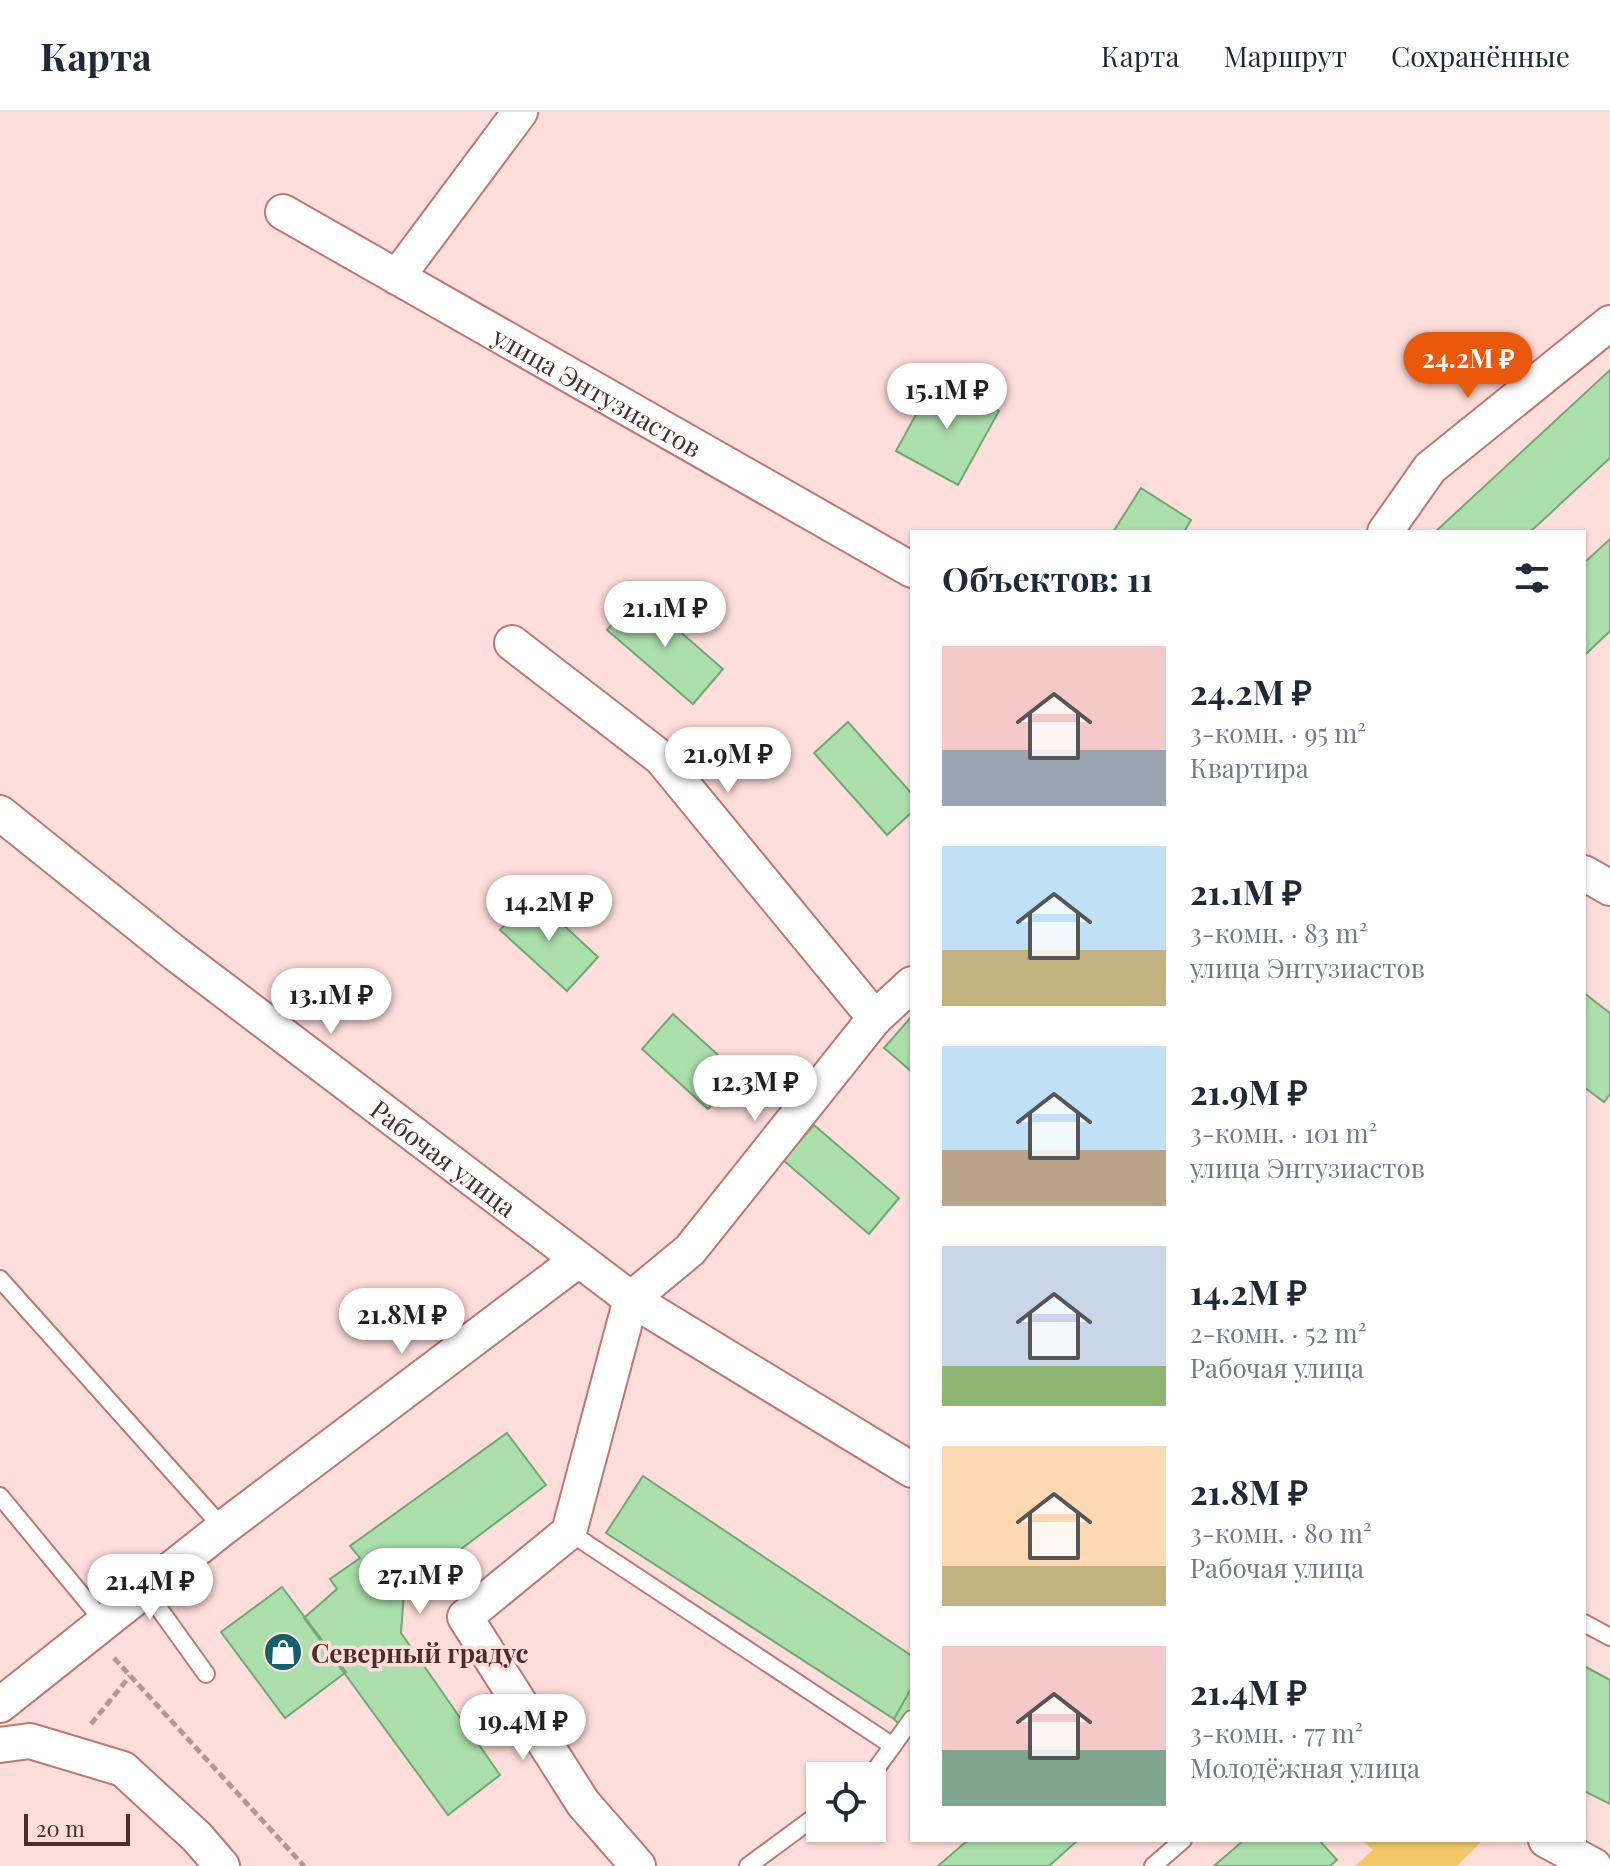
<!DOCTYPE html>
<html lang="ru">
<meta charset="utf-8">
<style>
:root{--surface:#fff;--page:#f6f6f7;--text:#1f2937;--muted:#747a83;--line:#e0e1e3;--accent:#ea580c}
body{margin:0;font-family:"Playfair Display",serif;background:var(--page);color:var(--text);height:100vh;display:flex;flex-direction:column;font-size:30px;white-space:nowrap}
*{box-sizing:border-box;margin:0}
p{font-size:26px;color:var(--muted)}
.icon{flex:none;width:44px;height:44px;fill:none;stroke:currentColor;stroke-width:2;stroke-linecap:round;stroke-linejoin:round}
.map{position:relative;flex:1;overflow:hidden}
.drawer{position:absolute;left:910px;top:418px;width:676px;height:1312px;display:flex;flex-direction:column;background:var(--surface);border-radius:0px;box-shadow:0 2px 6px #0004}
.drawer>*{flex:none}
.controls{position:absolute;left:806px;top:1650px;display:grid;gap:16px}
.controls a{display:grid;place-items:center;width:80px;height:80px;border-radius:0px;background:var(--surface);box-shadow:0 2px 6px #0004;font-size:40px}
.scale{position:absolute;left:24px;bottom:20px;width:106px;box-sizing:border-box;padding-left:8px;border:4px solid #4b2d2b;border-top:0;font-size:22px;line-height:28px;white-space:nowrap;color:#4b2d2b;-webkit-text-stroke:6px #fededb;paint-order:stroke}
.price{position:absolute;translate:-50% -68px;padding:0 18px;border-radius:28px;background:#fff;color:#222;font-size:26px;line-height:52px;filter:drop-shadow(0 2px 4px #0008)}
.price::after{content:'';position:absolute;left:50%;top:48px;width:24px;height:18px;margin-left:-12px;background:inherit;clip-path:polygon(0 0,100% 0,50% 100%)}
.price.on{background:var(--accent);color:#fff}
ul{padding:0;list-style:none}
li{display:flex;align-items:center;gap:24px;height:200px;padding:0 32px}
li span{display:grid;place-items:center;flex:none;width:224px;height:160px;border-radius:0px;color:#555}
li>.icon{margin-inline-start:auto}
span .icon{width:96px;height:96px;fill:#fffc;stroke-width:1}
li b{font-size:34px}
h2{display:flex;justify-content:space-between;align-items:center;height:96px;padding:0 32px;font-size:34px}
header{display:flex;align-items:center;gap:48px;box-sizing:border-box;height:112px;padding:0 40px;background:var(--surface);border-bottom:2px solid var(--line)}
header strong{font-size:38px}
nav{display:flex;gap:44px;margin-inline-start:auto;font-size:28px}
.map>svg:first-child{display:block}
</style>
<header>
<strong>Карта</strong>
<nav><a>Карта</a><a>Маршрут</a><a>Сохранённые</a></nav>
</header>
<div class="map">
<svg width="1610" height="1754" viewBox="0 0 1610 1754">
<rect width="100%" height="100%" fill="#fededb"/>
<!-- green -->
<path fill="#f3c767" d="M1362,1728h121l-26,26h-102l18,-16z"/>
<!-- building -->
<path fill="#abdfac" stroke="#74a676" stroke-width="2" d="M1610,258v88l-80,74h-95z
M937,264l62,35 -41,74 -62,-34z
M1141,376l50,32 -7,12h-71z
M1610,427v92l-26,25v-93z
M638,483l85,74 -30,35 -86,-74z
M848,610l64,72v18l-25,23 -73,-82z
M532,784l66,61 -31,34 -67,-61z
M1584,881l26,20v81l-6,8 -20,-15z
M673,902l67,61 -32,34 -66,-60z
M912,904v56l-28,-24z
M814,1013l85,73 -30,36 -86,-74z
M507,1321l39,52 -142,107 -3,41 99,142 -52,40 -144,-197 33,-29 -7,-10 30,-21 -10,-12z
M643,1364l269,180v31l-18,32 -288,-186z
M282,1475l64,85 -61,46 -64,-86z
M1584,1554l26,14v124l-26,-13z
M912,1575v50l-18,-18z
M968,1728h110l-29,26h-111z
M1244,1728h75l18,20 -7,6h-116z"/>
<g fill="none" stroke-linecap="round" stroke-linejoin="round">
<defs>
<path id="service" d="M0,1167l223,249
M0,1384l104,126
M569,1420l324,214
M145,1477l61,85
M1584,1511l26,14
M871,1664l41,-57
M748,1754l72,-53
M1153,1754l30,-26"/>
<g id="minor">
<path id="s1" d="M283,100l629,358"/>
<path d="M397,165l123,-165"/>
<path d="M1385,420l45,-64 180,-145"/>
<path d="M512,531l149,115 214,260"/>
<path id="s2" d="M0,701l176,141 455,345 281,171"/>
<path d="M1584,761l26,15"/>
<path d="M0,1593l223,-177 355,-268"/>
<path d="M0,1633l30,-4 93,28 74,68 25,29"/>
<path d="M1546,1728l48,26"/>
<path d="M638,1754l-55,-63 -118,-186 104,-85 62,-233 59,-49 185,-232 37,-34"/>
</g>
</defs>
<!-- service casing -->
<use href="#service" stroke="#bd7872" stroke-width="20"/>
<!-- minor casing -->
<use href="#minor" stroke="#bd7872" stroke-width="38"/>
<!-- path -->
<path stroke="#b79795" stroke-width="5" stroke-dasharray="8 4" stroke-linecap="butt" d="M114,1546l190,208
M91,1612l39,-48"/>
<!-- service -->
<use href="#service" stroke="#fff" stroke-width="16"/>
<!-- minor -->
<use href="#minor" stroke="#fff" stroke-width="34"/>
</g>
<!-- icons -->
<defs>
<symbol id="shop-disc" viewBox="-11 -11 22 22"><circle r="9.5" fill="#126169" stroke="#fededb"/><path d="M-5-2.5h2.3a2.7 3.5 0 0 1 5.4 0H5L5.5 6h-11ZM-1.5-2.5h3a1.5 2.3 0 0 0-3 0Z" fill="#fff"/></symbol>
</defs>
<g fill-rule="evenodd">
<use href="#shop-disc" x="261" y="1518" width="44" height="44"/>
</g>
<g text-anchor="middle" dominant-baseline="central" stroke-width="7" stroke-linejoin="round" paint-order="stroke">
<!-- street labels -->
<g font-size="26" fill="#4b2d2b" stroke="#fededb">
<text stroke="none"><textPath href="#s1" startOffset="362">улица Энтузиастов</textPath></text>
<text stroke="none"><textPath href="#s2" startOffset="562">Рабочая улица</textPath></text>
</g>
<!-- poi labels -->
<g font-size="26" font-weight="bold" fill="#4b2d2b" stroke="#fededb" text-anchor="start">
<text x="311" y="1540">Северный градус</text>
</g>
</g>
</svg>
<div class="controls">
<a><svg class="icon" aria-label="locate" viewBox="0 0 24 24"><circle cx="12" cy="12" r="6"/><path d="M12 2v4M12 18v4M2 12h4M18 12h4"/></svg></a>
</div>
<div class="scale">20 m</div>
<b class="price on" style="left:1468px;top:288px">24.2M ₽</b>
<b class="price" style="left:947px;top:319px">15.1M ₽</b>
<b class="price" style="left:665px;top:537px">21.1M ₽</b>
<b class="price" style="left:728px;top:683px">21.9M ₽</b>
<b class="price" style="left:549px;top:831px">14.2M ₽</b>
<b class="price" style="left:331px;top:924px">13.1M ₽</b>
<b class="price" style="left:755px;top:1011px">12.3M ₽</b>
<b class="price" style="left:402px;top:1244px">21.8M ₽</b>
<b class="price" style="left:420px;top:1504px">27.1M ₽</b>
<b class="price" style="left:150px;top:1510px">21.4M ₽</b>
<b class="price" style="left:523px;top:1650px">19.4M ₽</b>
<section class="drawer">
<h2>Объектов: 11<svg class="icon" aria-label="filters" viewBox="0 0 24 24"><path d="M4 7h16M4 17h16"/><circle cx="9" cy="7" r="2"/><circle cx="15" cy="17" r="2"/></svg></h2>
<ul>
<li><span style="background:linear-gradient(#f6c9c9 65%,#9aa5b1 0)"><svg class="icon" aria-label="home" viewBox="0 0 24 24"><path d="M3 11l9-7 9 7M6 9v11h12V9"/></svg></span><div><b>24.2M ₽</b><p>3-комн. · 95 m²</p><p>Квартира</p></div></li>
<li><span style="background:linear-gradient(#bfe0f5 65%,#c2b280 0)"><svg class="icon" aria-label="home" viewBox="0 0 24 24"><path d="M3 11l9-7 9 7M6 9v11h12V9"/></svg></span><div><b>21.1M ₽</b><p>3-комн. · 83 m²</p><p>улица Энтузиастов</p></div></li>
<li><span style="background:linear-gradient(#bfe0f5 65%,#b9a48a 0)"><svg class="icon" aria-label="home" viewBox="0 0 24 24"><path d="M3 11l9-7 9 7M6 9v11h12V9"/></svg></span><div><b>21.9M ₽</b><p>3-комн. · 101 m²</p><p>улица Энтузиастов</p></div></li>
<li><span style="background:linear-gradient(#c9d6e8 75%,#8fb573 0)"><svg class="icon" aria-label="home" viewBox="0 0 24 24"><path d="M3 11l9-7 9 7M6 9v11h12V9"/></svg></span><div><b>14.2M ₽</b><p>2-комн. · 52 m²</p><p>Рабочая улица</p></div></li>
<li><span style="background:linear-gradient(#ffd9b3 75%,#c2b280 0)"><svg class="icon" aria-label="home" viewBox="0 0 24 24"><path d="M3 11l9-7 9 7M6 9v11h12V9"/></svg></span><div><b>21.8M ₽</b><p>3-комн. · 80 m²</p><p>Рабочая улица</p></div></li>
<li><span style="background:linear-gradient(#f6c9c9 65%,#7fa58c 0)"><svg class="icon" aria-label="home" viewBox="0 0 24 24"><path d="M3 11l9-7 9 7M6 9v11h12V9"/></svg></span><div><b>21.4M ₽</b><p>3-комн. · 77 m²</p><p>Молодёжная улица</p></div></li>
</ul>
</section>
</div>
